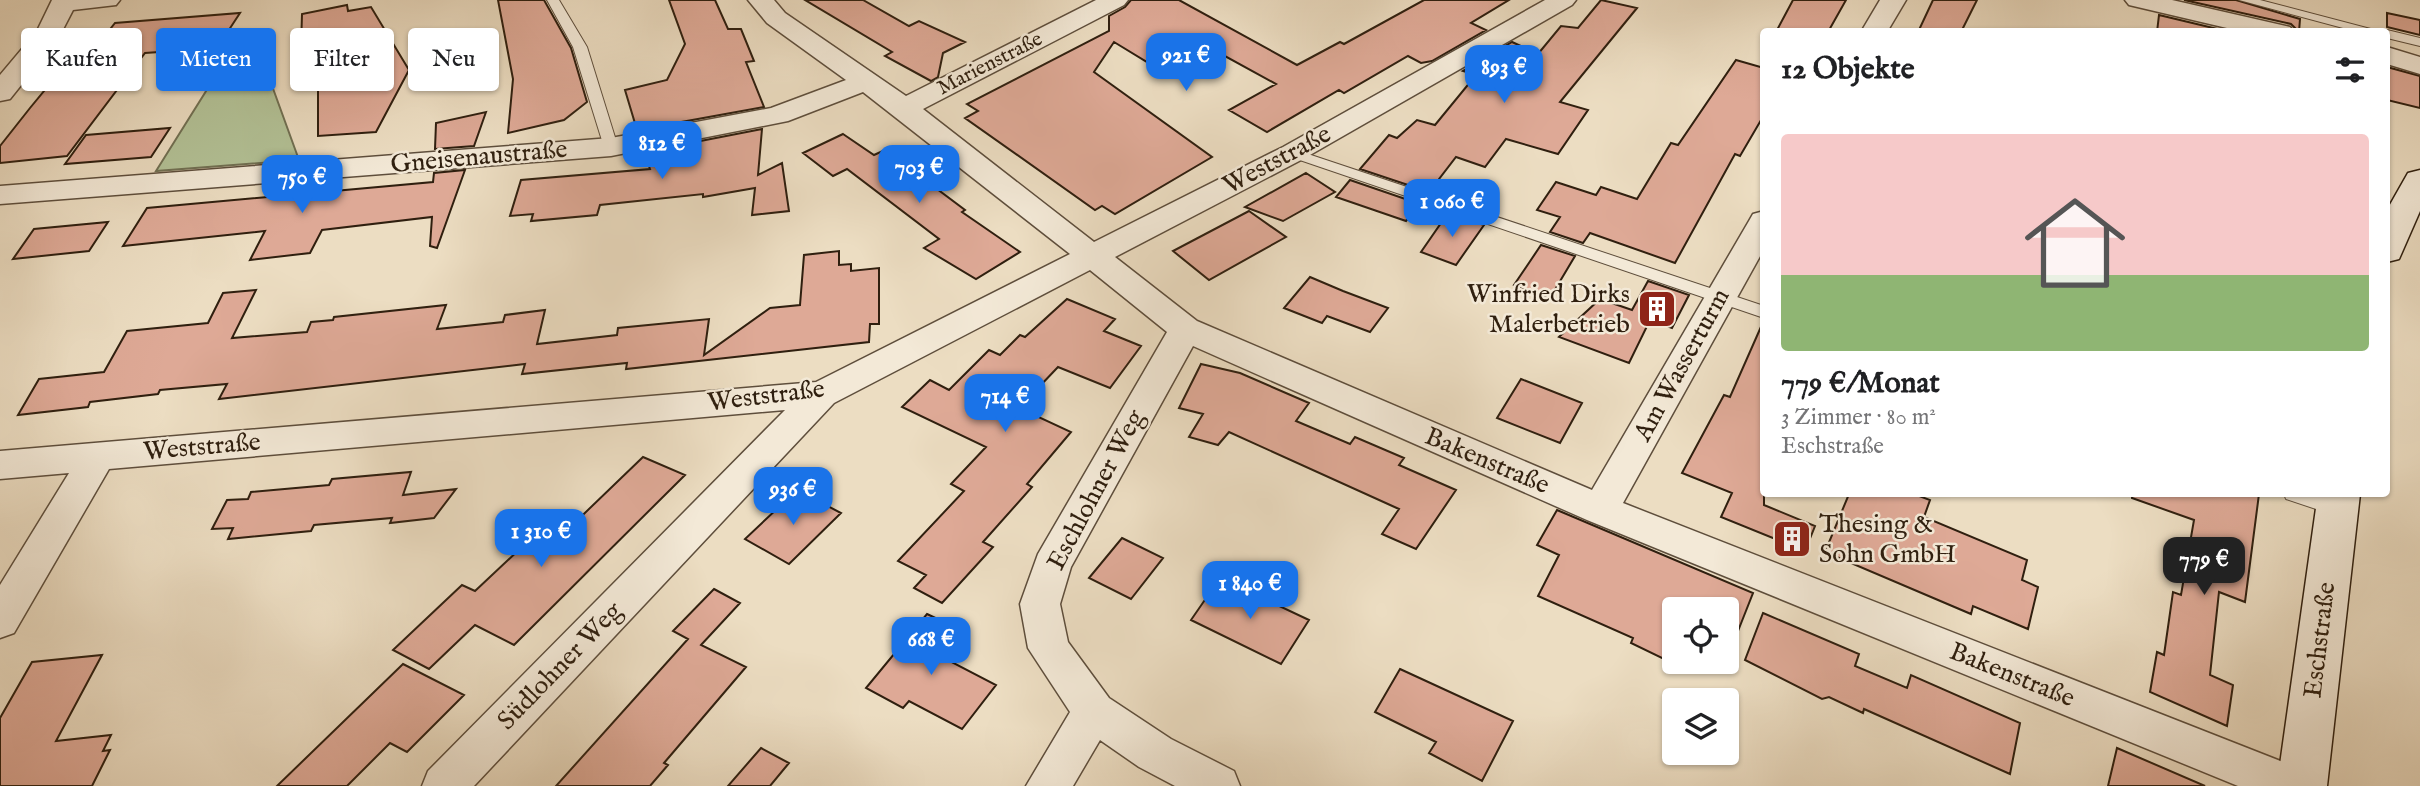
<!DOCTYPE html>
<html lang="de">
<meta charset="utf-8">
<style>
:root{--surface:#fff;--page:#f2f2f2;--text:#202124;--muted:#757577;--accent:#1a73e8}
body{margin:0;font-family:"IM FELL English",serif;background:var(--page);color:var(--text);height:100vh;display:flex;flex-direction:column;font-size:26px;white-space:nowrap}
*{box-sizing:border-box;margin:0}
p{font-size:23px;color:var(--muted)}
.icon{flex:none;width:38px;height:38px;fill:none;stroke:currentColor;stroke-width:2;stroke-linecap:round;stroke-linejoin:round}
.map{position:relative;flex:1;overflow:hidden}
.details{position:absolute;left:1760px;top:28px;width:630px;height:469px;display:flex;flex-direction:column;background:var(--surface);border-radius:7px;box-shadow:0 2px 5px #0004}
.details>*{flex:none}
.hud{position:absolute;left:21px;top:28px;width:665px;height:63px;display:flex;gap:14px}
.controls{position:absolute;left:1662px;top:597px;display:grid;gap:14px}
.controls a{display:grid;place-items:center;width:77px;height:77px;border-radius:7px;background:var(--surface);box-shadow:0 2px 5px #0004;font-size:35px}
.price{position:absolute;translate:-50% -60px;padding:0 16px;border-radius:14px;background:var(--accent);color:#fff;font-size:23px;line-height:46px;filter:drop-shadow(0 2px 4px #0008)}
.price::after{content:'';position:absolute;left:50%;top:42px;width:21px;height:16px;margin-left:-10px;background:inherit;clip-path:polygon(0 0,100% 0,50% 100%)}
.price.active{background:#222;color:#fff}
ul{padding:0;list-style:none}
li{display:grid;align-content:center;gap:14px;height:371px;padding:0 21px}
li span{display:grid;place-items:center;height:217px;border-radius:7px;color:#555}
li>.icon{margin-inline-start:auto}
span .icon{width:126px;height:126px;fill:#fffc;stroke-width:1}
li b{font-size:30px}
h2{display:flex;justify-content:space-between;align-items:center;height:84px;padding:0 21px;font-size:30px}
.pill{padding:0 24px;border-radius:7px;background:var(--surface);box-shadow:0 2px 5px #0004;font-size:24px;line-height:63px}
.pill.active{background:var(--accent);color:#fff}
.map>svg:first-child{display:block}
</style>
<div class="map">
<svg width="2420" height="786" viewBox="0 0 2420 786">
<rect width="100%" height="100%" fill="#ecddc2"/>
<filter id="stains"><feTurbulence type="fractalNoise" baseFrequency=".00286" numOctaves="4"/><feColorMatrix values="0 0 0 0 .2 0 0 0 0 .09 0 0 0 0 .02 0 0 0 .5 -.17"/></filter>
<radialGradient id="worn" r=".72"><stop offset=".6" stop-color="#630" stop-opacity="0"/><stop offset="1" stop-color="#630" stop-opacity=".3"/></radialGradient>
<!-- green -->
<path fill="#b3c297" stroke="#717053" stroke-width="2" d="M271,83l28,77 -143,11 52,-83z"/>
<!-- building -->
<path fill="#dea996" stroke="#2f1f0f" stroke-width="2" d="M498,0h46l27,48 16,54 -23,18 -56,13 5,-54z
M669,0h46l13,29h13l13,32 -8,1 18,45 -127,23 -12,-40 42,-10 18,-36z
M805,0h58l46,26 10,-5 46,21 -22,11 -5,24 -7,4 -46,-25 7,-4z
M1131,0h48l118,65 43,-23 4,2 80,-44h85l-38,23 15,7 -54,31 -11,2 -13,-7 -64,37 -5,-3 -72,42 -38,-22 47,-26 -84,-46 -45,24 -33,-20 -20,30 118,85 -97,57 -13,-8 -7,4 -130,-92 13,-7 -11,-7 142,-73v-15l16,-9z
M1601,0l36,8 -77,94 28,8 -30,44 -52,-15 -21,28 -29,-10 -27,35 -69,-23 29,-34 8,3 20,-18 18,5 41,-50 -13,-4 49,-29 26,12 23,-28 17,2z
M1793,0h53l-18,32h-52z
M1933,0h44l-16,32h-43z
M2184,0h52l64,19 -1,13 -8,-8z
M347,5l1,6 23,-4 38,63 -33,62 -58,4v-92l-17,4 1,-34z
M240,13l-23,35 -72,5 -78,103 -67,7v-17l30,-38 33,-40 18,-2 34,-43z
M2387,13l33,7v15l-33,-8z
M2159,15l71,17h-73z
M1736,60l28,8v47l-24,41 -5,-2 -60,109 -85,-30 -7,10 -33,-11 10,-15 -23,-7 19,-28 40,13 5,-8 36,12 34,-56 7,2z
M2387,67l33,9v32l-33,-8z
M486,112l-12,34 -39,3 1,-26z
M170,128l-19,29 -86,7 21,-29z
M762,129l-4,46 24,-12 7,48 -37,4 3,-27 -52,9v-3l-103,11 -3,10 -66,6 2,-7 -23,2 11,-36 129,-11 -6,-17z
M843,134l31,21 11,-5 80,60 -3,2 58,40 -44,27 -52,-31 15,-9 -92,-70 -14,7 -30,-23z
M465,170l-28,78 -7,-2 2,-29 -110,13 -12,23 -60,7 15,-29 -142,15 24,-38 286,-26 1,-9z
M1306,173l29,19 -52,29 -38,-14z
M1350,180l70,24 -14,17 -70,-24z
M1249,211l37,26 -77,43 -36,-29z
M1448,213l36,12 -28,40 -35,-13z
M108,222l-19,29 -76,8 21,-30z
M1541,245l34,11 -25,42 -36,-13z
M839,251v14l12,-1v7l28,-3v56h-9l-1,18 -243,27 1,-6 -105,11 3,-10 -306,35 8,-15 -67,6 -2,4 -68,8 -2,5 -70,8 21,-36 65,-7 23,-41 81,-8 15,-30 33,-3 -24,48 75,-6 4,-10 22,-2 1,-3 112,-12 -9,24 66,-7 2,-7 40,-5 -8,34 80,-9 1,-7 91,-9 -5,36 66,-47 30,-3 4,-50z
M1310,277l33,14 45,17 -18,24 -43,-16 -5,7 -38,-15z
M1648,281l41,14 -17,33 -22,-8 -21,43 -70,-26 41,-38 32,11z
M1067,299l48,20 -11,12 37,15 -31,42 -52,-21 -39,41 52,24 -44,52 5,3 -49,55 10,5 -51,56 -28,-15 12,-13 -28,-14 66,-70 -13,-7 35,-37 -84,-40 28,-27 19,10 40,-40 11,5 20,-20 5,2z
M1764,320v185l51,21 -10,25 -84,-34 11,-24 -50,-20 42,-78 6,2z
M1201,364l39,9 69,30 -13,18 54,23 5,-7 49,21 -5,7 57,25 -40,59 -34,-15 17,-25 -170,-77 -11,13 -29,-8 14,-23 -24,-6z
M1521,379l61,24 -22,40 -63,-25z
M643,457l42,18 -171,170 -39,-20 -46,44 -36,-19 69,-65 13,6 47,-44 -10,-5 22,-20 28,13z
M411,472l-8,23 53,-6 -22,29 -44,5 2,-5 -78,7 -3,6 -83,8 5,-11 -21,1 15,-29 21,-1 3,-7 78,-7 3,-6z
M797,490l44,23 -52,51 -44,-25z
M1849,494h65l16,6 -6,17 103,43 -5,20 16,7 -10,42 -55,-23 -2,8 -146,-62z
M2132,494h127l-14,108 -26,-10 -9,83 23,10 -6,41 -77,-34 7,-40 7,3 9,-63 8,3 13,-75 -62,-22z
M1557,510l196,83 -15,38 -11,-5v-17h-38l-14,-6v39l-9,18 -35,-17 2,-5 -95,-42 21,-41 -22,-10z
M1122,538l41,20 -32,41 -42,-21z
M1220,578l89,42 -28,44 -90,-44z
M714,589l26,14 -39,42 45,22 -82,96 4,2 -18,21h-94l132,-147 -15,-8z
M1763,613l96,41 -4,12 52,22 4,-13 109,48 -10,51 -146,-65 -1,4 -34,-16 -7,2 -77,-39z
M927,614l30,14 -21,26 60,31 -34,44 -53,-28 -6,7 -37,-20z
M102,655l-46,86 55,-6 -8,16 7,-1 -18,36h-92v-68l32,-56z
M403,664l61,31 -57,57 -17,-9 -43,43h-70z
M1400,669l113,52 -31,60 -53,-28 7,-11 -61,-30z
M761,748l28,15 -19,23h-42z
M2117,748l88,38h-97z"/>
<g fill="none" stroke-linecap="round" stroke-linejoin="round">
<defs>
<path id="lane" d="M547,0h12l28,47 31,100 -2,3h-10l-2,-3 -31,-100z
M2239,0h21l122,32h-24z
M2387,30l33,8v8l-33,-8v-6h-5z
M1293,149l471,157v12l-476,-162v-6z
M2284,494h29l31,10 2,5 -2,5 -7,2 -51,-17z"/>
<path id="street" d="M52,0h68l-4,5 -43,5 -15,29 -48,60 -10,2v-26l37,-44z
M748,0h26l11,13 121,83 190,-96h32l-4,5 -201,104 171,133 189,-95 262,-147h31l-4,5 -269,154 -188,98 82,64 395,169 157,-269 4,-7 11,-3v38l-141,254 683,268 6,15h-74l-651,-266 -394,-174 -122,221 -11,37 8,38 41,56 62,41 63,32 6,15h-65l-36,-19 -39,-27 -27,46h-47l44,-74 -42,-64 -8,-44 18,-50 129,-222 -77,-62 -256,133 -360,383h-52l6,-15 357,-361 -676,59 -95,164 -14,5v-53l69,-112 -69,6v-28l816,-69 254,-128 -207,-162 -75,29 -177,35 -611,48v-18l611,-48 160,-30 75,-28 -79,-57z
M1880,0h26l-19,32h-26z
M2125,0h47l118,27 4,5h-50l-115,-27z
M2387,47l33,10v17l-33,-10z"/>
<path id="secondary" d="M2420,170v41l-21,48 -12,3v-52l21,-37z
M2318,494h42l-33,292h-50z"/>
</defs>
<!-- lane casing -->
<use href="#lane" stroke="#5e4e3c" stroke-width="2"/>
<!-- street casing -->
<use href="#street" stroke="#5e4e3c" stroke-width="3"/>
<!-- secondary casing -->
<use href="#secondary" stroke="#2f1f0f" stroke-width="3"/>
<!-- lane -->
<use href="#lane" fill="#f3e9d7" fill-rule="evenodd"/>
<!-- street -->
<use href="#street" fill="#f3e9d7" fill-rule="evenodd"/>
<!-- secondary -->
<use href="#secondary" fill="#f3e9d7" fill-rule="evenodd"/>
</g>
<!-- icons -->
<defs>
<symbol id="building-square" viewBox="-11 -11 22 22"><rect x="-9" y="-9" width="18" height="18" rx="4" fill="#8f2418" stroke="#f3e9d7"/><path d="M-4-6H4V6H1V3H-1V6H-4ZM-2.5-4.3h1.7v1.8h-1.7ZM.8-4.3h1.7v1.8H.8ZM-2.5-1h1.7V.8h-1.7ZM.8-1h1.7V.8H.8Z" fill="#fff"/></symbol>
</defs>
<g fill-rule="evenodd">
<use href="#building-square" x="1635" y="287" width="44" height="44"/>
<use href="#building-square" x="1770" y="517" width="44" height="44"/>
</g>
<g text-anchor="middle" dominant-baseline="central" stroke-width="5" stroke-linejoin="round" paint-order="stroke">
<!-- far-street labels -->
<g font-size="21" fill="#2f1f0f" stroke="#f3e9d7">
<text transform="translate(990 64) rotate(-27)">Marienstraße</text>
</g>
<!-- street labels -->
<g font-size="26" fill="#2f1f0f" stroke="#f3e9d7">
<text transform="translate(479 157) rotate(-5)">Gneisenaustraße</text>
<text transform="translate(1277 160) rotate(-28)">Weststraße</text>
<text transform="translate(1682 365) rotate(-61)">Am Wasserturm</text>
<text transform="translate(766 396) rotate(-7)">Weststraße</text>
<text transform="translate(202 447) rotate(-5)">Weststraße</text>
<text transform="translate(1487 461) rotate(23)">Bakenstraße</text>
<text transform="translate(1096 490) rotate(-62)">Eschlohner Weg</text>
<text transform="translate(2320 640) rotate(-83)">Eschstraße</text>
<text transform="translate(560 666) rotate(-46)">Südlohner Weg</text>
<text transform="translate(2012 675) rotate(22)">Bakenstraße</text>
</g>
<!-- poi labels -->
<g font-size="26" fill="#2f1f0f" stroke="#f3e9d7" text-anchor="end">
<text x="1630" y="294">Winfried Dirks<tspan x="1630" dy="30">Malerbetrieb</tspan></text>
<text x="1819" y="524" text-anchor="start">Thesing &amp;<tspan x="1819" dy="30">Sohn GmbH</tspan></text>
</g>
</g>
<rect width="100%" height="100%" filter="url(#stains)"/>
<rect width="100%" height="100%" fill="url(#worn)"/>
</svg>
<div class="controls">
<a><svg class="icon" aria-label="locate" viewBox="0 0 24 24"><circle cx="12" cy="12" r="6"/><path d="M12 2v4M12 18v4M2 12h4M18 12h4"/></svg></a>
<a><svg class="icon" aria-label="layers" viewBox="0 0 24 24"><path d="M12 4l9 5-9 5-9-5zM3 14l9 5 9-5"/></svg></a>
</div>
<b class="price" style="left:1186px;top:93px">921 €</b>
<b class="price" style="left:1504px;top:105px">893 €</b>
<b class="price" style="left:662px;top:181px">812 €</b>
<b class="price" style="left:919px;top:205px">703 €</b>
<b class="price" style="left:302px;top:215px">750 €</b>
<b class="price" style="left:1452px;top:239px">1 060 €</b>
<b class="price" style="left:1005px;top:434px">714 €</b>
<b class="price" style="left:793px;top:527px">936 €</b>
<b class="price" style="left:541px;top:569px">1 310 €</b>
<b class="price active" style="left:2204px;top:597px">779 €</b>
<b class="price" style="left:1250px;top:621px">1 840 €</b>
<b class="price" style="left:931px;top:677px">668 €</b>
<div class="hud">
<a class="pill">Kaufen</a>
<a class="pill active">Mieten</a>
<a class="pill">Filter</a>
<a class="pill">Neu</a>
</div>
<section class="details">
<h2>12 Objekte<svg class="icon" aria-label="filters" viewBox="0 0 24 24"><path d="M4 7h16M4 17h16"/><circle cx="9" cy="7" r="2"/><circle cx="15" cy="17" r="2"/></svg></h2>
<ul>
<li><span style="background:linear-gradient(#f6c9c9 65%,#8fb573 0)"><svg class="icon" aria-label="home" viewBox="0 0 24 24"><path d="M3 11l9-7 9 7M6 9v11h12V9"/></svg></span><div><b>779 €/Monat</b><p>3 Zimmer · 80 m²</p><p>Eschstraße</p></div></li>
</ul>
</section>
</div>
